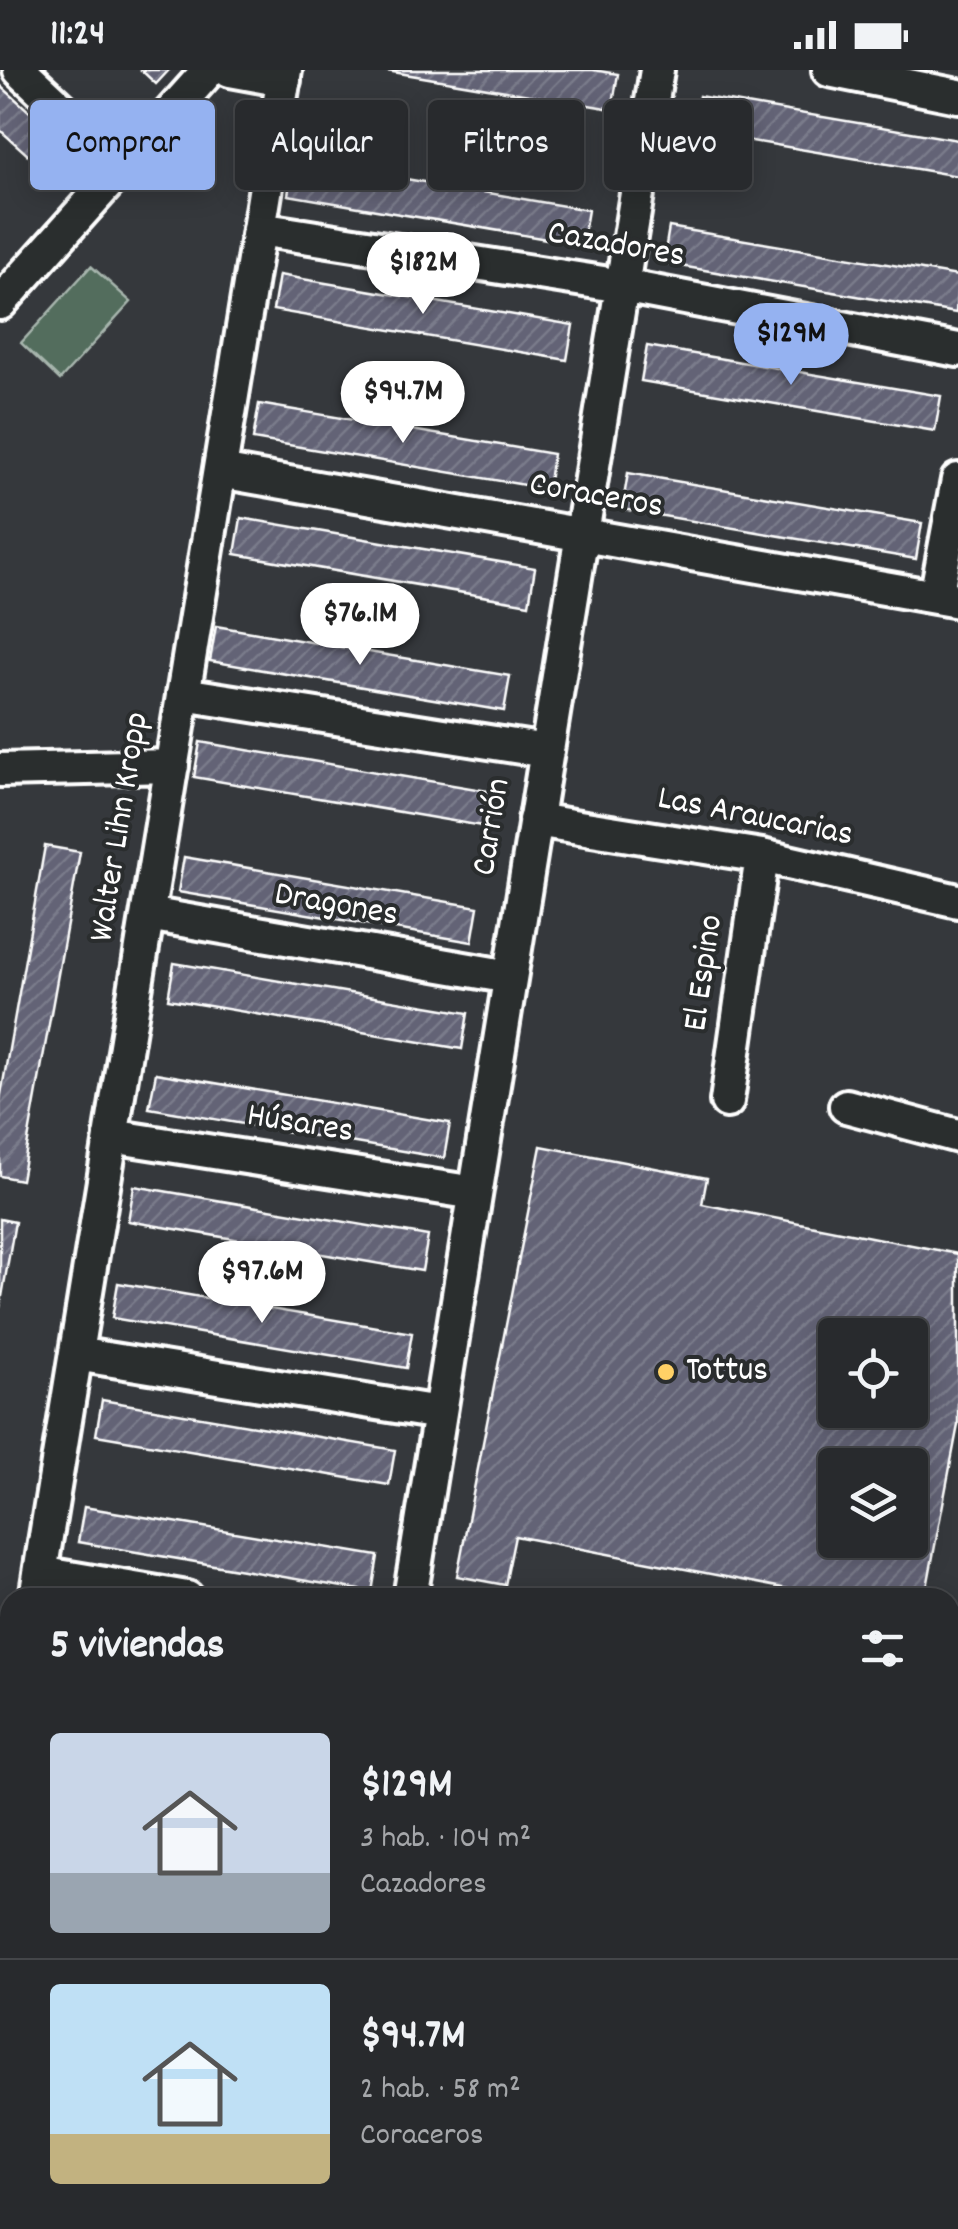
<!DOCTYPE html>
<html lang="es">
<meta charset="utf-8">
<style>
:root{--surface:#282a2d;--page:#343639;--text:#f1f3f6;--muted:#a5a7aa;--line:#444649;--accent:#95b2f1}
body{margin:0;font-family:Dekko,sans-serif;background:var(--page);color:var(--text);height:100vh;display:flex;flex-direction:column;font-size:38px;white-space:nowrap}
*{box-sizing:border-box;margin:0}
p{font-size:32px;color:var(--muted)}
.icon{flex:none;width:55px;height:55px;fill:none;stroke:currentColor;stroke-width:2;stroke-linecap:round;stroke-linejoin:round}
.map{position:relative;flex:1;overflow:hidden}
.side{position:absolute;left:0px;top:1518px;width:960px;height:642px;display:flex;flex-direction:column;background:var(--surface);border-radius:30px 30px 0 0;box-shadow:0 5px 25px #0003,0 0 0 2px var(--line)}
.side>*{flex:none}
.guide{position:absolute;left:30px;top:30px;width:900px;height:90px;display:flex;gap:20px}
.buttons{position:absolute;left:818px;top:1248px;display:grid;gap:20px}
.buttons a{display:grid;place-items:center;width:110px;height:110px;border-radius:10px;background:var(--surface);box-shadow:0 5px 25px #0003,0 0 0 2px var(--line);font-size:50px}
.price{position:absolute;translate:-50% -85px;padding:0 22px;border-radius:35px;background:#fff;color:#222;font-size:32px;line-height:65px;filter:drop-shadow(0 2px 5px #0008)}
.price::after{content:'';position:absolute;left:50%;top:60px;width:30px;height:22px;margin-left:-15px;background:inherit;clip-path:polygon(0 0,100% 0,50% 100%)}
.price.active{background:var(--accent);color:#111}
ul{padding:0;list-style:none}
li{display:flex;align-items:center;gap:30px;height:250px;padding:0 50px}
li+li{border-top:2px solid var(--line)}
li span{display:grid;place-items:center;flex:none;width:280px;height:200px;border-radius:10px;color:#555}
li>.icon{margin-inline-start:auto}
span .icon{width:120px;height:120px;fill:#fffc;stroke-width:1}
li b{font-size:42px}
h2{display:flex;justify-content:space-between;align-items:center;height:120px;padding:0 50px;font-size:42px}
.tag{padding:0 35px;border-radius:10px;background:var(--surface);box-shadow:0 5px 25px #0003,0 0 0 2px var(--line);font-size:35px;line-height:90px}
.tag.active{background:var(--accent);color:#111}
.status{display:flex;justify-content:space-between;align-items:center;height:70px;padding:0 50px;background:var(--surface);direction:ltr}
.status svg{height:28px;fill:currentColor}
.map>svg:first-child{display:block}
</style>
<div class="status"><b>11:24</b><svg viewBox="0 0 49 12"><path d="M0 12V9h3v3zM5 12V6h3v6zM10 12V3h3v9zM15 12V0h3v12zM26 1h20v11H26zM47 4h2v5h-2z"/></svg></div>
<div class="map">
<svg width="958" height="2159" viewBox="0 0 958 2159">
<defs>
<pattern id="industrial-grid" width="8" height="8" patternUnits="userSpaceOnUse" patternTransform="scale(2.5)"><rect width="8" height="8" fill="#43454d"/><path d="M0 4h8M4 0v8" fill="none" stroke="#5f6168"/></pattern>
<pattern id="building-hatch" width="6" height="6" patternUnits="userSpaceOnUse" patternTransform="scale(2.5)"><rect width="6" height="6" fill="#636476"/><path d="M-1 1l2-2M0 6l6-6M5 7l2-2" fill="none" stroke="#7a7b8b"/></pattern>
</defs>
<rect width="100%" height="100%" fill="#35383c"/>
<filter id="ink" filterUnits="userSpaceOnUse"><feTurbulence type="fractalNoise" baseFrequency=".01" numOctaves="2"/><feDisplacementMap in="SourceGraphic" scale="20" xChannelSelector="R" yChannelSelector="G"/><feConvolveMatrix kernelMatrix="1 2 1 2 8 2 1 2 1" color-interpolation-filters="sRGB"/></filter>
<g filter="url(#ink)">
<!-- industrial -->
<path fill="url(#industrial-grid)" d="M950,1882l8,1v276h-588l3,-9h577z"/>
<!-- park -->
<path fill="#526d5d" stroke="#a8b6ae" stroke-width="2.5" d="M91,196l40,36 -71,78 -39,-37z"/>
<!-- building -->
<path fill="url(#building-hatch)" stroke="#fff" stroke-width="2.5" fill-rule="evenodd" d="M141,0h28l-13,14z
M381,0h212l25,4 -6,35z
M0,15l84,76 -23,24 -61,-55z
M699,26l259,44v36l-265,-45z
M294,90l294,50 -6,35 -294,-50z
M669,157l289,49 -2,37 -293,-50z
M279,205l294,50 -6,35 -294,-50z
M647,276l294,50 -6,35 -294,-50z
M259,334l294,50 -5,35 -295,-50z
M628,403l294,50 -6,36 -294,-50z
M241,448l294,50 -6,36 -294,-50z
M216,556l294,50 -6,35 -294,-50z
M200,672l294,50 -6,35 -294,-50z
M45,776l35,6 -59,328 -21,-4v-76z
M184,787l294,50 -6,35 -294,-50z
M174,893l294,50 -6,36 -294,-50z
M156,1003l294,50 -6,35 -295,-50z
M541,1076l166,32 -5,26 256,50v171l-33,173h-91l-319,-62 -10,49 -48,-9zM835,1265h75v75h-75zM835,1395h75v75h-75z
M134,1116l294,50 -6,35 -294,-50z
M0,1149l15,3 -15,86z
M118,1213l294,50 -6,35 -294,-50z
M102,1330l293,50 -6,35 -293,-50z
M84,1437l294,49 -6,36 -294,-50z
M0,1809l10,2v292l-6,-2 -4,15z
M175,2150h90l-2,9h-57z"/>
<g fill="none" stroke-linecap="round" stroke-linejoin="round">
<defs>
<path id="minor" d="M20,0l103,96
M230,0l54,10
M829,0l129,26
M259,159l363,57 336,64
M0,233l209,-233
M220,401l738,130
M936,527l22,-117
M183,624l363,57
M0,700l172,-4
M535,750l227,36 196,45
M148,844l362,63
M727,1031l35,-245
M846,1036l112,30
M111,1066l364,57
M76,1284l363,59
M40,1503l147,25
M36,1528l249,-1528
M410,1528l247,-1528
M950,1626l8,1
M950,1720l8,-32
M0,1768l10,1
M950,1769l8,1
M728,2150l47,9
M334,2159l3,-9
M658,2159l9,-9
M859,2159l11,-9"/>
<path id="major" d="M0,1701l10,2
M0,1741l10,2
M950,1838l8,1"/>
</defs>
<!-- minor casing -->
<use href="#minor" stroke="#fff" stroke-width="40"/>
<!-- major casing -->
<use href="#major" stroke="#fff" stroke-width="48"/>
<!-- minor -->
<use href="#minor" stroke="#2a2d2e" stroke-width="32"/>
<!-- major -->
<use href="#major" stroke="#736b52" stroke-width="40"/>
</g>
</g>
<!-- markers -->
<circle fill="#ffd166" stroke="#2a2d2e" stroke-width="4" cx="666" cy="1302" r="10"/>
<g text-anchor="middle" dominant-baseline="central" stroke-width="8" stroke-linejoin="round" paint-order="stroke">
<!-- street labels -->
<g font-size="35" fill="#fff" stroke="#2a2d2e">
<text transform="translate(616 176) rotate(10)">Cazadores</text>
<text transform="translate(596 427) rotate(10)">Coraceros</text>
<text transform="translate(755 748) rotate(11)">Las Araucarias</text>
<text transform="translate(121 757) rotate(-81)">Walter Lihn Kropp</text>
<text transform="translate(493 757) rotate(-81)">Carrión</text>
<text transform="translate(336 836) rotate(10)">Dragones</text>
<text transform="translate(705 903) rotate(-82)">El Espino</text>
<text transform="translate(300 1055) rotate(9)">Húsares</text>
</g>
<!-- poi labels -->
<g font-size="35" fill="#fff" stroke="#2a2d2e" text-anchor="start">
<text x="686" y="1302">Tottus</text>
</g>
</g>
</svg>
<div class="buttons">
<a><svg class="icon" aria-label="locate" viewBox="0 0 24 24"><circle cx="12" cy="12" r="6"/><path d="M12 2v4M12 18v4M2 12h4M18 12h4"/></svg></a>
<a><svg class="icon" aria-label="layers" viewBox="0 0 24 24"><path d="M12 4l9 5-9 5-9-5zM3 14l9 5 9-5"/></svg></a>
</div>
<b class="price" style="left:423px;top:247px">$182M</b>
<b class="price active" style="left:791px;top:318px">$129M</b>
<b class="price" style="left:403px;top:376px">$94.7M</b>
<b class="price" style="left:360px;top:598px">$76.1M</b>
<b class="price" style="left:262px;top:1256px">$97.6M</b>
<div class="guide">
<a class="tag active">Comprar</a>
<a class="tag">Alquilar</a>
<a class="tag">Filtros</a>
<a class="tag">Nuevo</a>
</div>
<section class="side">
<h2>5 viviendas<svg class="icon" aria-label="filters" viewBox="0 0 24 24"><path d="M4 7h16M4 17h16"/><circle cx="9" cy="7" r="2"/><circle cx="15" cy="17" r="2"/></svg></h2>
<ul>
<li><span style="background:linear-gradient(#c9d6e8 70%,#9aa5b1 0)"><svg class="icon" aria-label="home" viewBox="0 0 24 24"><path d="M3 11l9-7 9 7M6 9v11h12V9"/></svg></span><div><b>$129M</b><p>3 hab. · 104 m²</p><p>Cazadores</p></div></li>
<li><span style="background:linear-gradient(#bfe0f5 75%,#c2b280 0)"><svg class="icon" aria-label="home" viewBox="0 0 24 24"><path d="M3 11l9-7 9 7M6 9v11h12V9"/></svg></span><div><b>$94.7M</b><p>2 hab. · 58 m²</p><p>Coraceros</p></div></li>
</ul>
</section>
</div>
